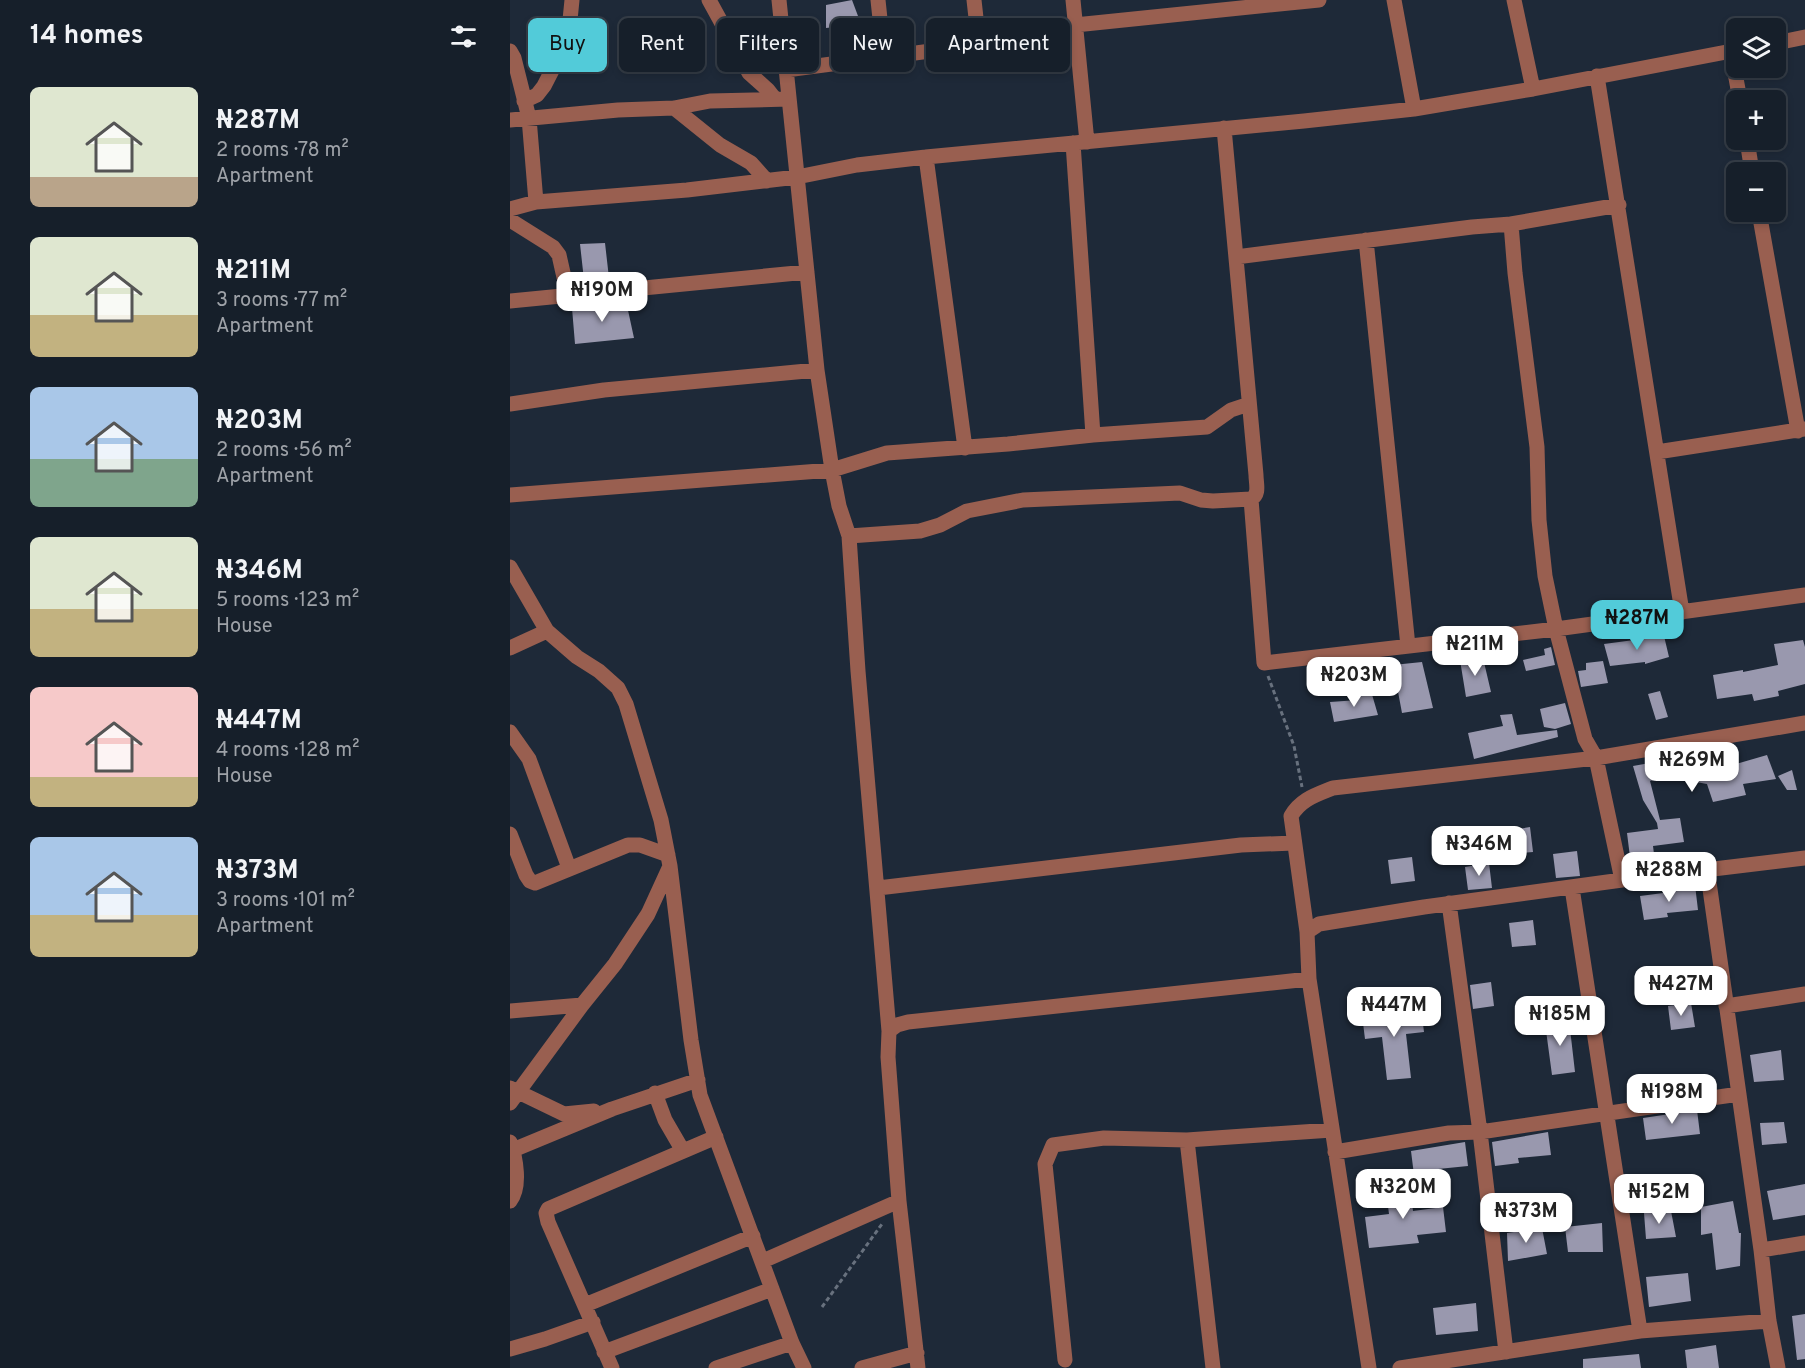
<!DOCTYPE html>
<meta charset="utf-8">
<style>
:root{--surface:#161f2a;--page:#232c36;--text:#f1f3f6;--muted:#9ea2a8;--line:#353d47;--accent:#52cbd9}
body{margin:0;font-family:Overpass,sans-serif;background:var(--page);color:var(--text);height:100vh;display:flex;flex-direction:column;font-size:22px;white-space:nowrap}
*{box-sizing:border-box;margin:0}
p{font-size:20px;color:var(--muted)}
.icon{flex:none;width:33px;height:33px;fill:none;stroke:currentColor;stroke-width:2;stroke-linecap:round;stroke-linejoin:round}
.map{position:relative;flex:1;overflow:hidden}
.details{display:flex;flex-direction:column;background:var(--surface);width:510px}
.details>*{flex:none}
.guide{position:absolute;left:18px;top:18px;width:570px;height:54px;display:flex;gap:12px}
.tools{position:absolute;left:1216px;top:18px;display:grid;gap:12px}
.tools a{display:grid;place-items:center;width:60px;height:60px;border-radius:9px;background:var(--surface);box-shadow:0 3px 9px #0003,0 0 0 2px var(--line);font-size:30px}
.price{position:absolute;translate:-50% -51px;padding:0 14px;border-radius:12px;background:#fff;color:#222;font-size:20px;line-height:39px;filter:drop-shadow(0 2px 3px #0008)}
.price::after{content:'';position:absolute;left:50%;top:36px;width:18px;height:14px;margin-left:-9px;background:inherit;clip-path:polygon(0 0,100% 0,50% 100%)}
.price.active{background:var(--accent);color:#111}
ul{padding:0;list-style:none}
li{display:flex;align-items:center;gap:18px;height:150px;padding:0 30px}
li span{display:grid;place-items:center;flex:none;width:168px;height:120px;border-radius:9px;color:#555}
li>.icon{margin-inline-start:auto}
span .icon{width:72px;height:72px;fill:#fffc;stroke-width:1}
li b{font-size:26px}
h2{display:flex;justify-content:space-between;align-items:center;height:72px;padding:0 30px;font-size:26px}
.chip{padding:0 21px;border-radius:9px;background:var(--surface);box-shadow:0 3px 9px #0003,0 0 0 2px var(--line);font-size:21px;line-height:54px}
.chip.active{background:var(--accent);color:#111}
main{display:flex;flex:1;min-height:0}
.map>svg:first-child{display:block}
</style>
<main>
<section class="details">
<h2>14 homes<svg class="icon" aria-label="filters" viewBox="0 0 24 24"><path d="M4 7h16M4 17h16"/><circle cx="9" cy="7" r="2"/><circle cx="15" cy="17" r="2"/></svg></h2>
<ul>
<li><span style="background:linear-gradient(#dfe7d0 75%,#b9a48a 0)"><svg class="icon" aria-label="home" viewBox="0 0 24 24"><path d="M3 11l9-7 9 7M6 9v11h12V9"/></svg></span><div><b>₦287M</b><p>2 rooms · 78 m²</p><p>Apartment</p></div></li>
<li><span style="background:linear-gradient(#dfe7d0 65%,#c2b280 0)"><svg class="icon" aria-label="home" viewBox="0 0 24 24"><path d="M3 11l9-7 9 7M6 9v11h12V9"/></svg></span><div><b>₦211M</b><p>3 rooms · 77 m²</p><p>Apartment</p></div></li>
<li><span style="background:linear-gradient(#a9c7e8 60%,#7fa58c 0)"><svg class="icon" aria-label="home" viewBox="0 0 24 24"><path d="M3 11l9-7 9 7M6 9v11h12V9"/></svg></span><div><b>₦203M</b><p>2 rooms · 56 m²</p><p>Apartment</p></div></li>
<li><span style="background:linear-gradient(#dfe7d0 60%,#c2b280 0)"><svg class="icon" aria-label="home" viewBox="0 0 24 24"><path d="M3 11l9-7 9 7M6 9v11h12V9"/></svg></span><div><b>₦346M</b><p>5 rooms · 123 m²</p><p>House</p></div></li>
<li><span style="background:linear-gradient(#f6c9c9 75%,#c2b280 0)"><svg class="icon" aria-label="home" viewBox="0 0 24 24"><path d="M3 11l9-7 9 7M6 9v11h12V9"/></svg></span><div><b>₦447M</b><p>4 rooms · 128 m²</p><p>House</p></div></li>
<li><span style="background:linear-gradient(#a9c7e8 65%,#c2b280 0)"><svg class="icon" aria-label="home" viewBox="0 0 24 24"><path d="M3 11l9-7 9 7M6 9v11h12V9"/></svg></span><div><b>₦373M</b><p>3 rooms · 101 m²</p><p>Apartment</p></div></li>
</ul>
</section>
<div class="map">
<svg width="1295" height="1368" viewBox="0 0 1295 1368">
<rect width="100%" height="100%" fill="#1e2938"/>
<!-- building -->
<path fill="#9998ae" d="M342,0l9,24 -35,4v-23z
M95,243l4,35 -25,2 -4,-36z
M116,301l8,37 -59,6 -3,-36z
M1154,636l5,21 -24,7v-2l-35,4 -6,-22z
M1293,640l2,7v37l-27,7 1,5 -25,5 -2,-7 -35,5 -4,-24 30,-5v2l35,-7 -4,-21z
M1041,647l4,18 -29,6 -3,-11 22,-5 -1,-6z
M973,658l8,34 -25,5 -6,-37z
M1093,661l5,22 -27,4 -3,-16 8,-1v-7z
M912,662l11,46 -31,5 -9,-48z
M861,691l7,24 -44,7 -4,-20 28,-2 -1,-6z
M1150,691l8,26 -12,3 -8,-26z
M1055,703l6,21 -16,5 -11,-2 -4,-18z
M1002,714l5,21 40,-5 1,7 -84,22 -6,-26 35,-7 -3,-11z
M1190,754l3,13 31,-7 2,4 31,-9 9,24 -33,5 3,11 -33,7 -6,-18 -11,-2 -4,-10 -39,5 1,3 -4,1 10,39 20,-2 4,24 -31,4 1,8 -24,3 -3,-24 31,-4 -1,-6 -14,-23 -10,-34z
M1282,770l5,20h-10l-9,-14z
M1020,827l3,25 -24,2 -3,-23z
M1067,851l3,25 -24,2 -3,-24z
M902,857l3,24 -24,3 -3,-24z
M979,863l3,25 -24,2 -3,-23z
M1185,885l3,25 -31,3 1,4 -24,3 -4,-24 31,-4v-3z
M1023,920l3,25 -24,2 -3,-24z
M981,982l3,24 -21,3 -3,-24z
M1181,1003l4,24 -24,3 -3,-24z
M911,1008l3,24 -18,2 5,44 -24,2 -5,-43 -17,2 -3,-24z
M1059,1020l6,52 -23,3 -7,-52z
M1271,1050l3,30 -30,2 -4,-27z
M1187,1110l3,24 -54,6 -3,-22z
M1274,1122l3,21 -25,2 -2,-22z
M1038,1132l3,23 -33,3 1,5 -24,3 -3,-24z
M955,1142l3,24 -30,3v3l-24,3 -3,-24z
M899,1180l4,31 30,-4 3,25 -29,3 2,8 -50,5 -4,-31 24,-3 -4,-31z
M1295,1184v31l-32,5 -6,-29z
M1223,1201l6,32h2l-1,33 -24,4 -4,-37 -11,2v-28z
M1161,1211l5,26 -30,2 -2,-26z
M1092,1223l1,29h-35l-3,-25z
M1032,1228l5,26 -39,7 -1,-28z
M1178,1273l3,28 -42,6 -3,-30z
M966,1303l2,28 -42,4 -3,-27z
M1295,1314v45l-8,1 -5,-44z
M1206,1345l3,23h-32l-2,-18z
M1129,1354l2,14h-58v-9z"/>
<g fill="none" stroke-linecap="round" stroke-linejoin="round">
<!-- path -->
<path stroke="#68717e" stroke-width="3" stroke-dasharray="4.5 3" stroke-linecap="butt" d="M758,676l26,70 8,41
M312,1307l60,-83"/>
<!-- minor -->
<path stroke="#995f50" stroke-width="15" d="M199,0l40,73 19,17 7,9
M269,0l38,370 15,100 7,36 10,30 9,135 31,360
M368,0l6,57
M464,0l5,45
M563,0l14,142
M884,0l20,109
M1004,0l19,89
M565,25l244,-25
M1266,43l29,-6
M0,51l4,7 15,60 7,84
M1221,51l9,49
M276,70l289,-38
M1087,76l85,536
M14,101l13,-6 7,-9 22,-43 3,-13 3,-30
M164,108l46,37 31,18 16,18
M0,120l108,-10 56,-2 36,-7 79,-2
M1237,140l5,32
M563,143l20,292
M416,157l39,291
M0,209l26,-7 151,-12 110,-13 60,-12 69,-8 378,-36 110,-12 119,-20 204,-39
M1249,212l39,219
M0,220l43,27 6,8 9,40
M1001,224l108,-19
M856,240l42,406
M726,257l236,-30 39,-3 4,49 22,174 2,73 6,56 11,53 29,110 11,19 26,122
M0,301l297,-29
M0,404l94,-14 213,-20
M1147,452l148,-23
M0,495l322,-25 55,-17 121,-9 85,-9 114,-8 24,-17 18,-6
M741,499l13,164 292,-34 249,-34
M339,536l71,-5 20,-6 27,-14 56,-11 157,-7 21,7 12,1 38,-2c9,-5 5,-15 5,-24l-32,-347
M0,567l37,64 30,26 22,14 19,17 8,16 35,116 9,46 21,174 9,55 92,248 12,25
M0,648l37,-17
M0,732l19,27 40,109
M0,834l16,41 4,6 5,2 93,-38h12l28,10
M1197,868l54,382 8,71 9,47
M368,888l363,-43 53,-2
M1062,888l68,443
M939,903l31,229 259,-38
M797,932l12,-8 105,-17 198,-27 183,-22
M1216,1006l79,-12
M0,1011l72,-6
M0,1088l54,26 30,-3
M145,1093l10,27 18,31
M0,1103l72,-98 33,-41 33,-50 22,-48
M0,1142c6,16 11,45 0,59
M3,1150l99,-41 86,-29
M825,1152l114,-19 31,-1 26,220
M1251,1250l44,-7
M253,1261l136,-60
M75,1305l168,-69
M0,1349l35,-10 48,-17
M94,1352l168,-63
M555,1360l-20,-196 8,-19 51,-7 83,2
M102,1368l-64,-146 -2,-9 2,-4 168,-72
M206,1368l76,-25
M352,1368l55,-15
M408,1368l-19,-167 -11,-144 1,-26 8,-6 11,-3 401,-43
M703,1368l-26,-228 145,-10
M859,1368l-60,-389 -2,-47 -16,-116c10,-17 25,-21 42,-28l263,-30 209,-35
M890,1368l240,-37 129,-10"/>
</g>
</svg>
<div class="tools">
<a><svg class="icon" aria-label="layers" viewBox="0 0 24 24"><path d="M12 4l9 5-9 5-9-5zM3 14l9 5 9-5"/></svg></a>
<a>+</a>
<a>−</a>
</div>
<b class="price" style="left:92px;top:323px">₦190M</b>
<b class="price active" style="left:1127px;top:651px">₦287M</b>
<b class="price" style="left:965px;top:677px">₦211M</b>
<b class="price" style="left:844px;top:708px">₦203M</b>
<b class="price" style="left:1182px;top:793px">₦269M</b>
<b class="price" style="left:969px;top:877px">₦346M</b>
<b class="price" style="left:1159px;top:903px">₦288M</b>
<b class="price" style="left:1171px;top:1017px">₦427M</b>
<b class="price" style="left:884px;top:1038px">₦447M</b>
<b class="price" style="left:1050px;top:1047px">₦185M</b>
<b class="price" style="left:1162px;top:1125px">₦198M</b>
<b class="price" style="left:893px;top:1220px">₦320M</b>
<b class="price" style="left:1149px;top:1225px">₦152M</b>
<b class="price" style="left:1016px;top:1244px">₦373M</b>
<div class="guide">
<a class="chip active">Buy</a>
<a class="chip">Rent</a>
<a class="chip">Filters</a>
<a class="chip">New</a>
<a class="chip">Apartment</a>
</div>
</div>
</main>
